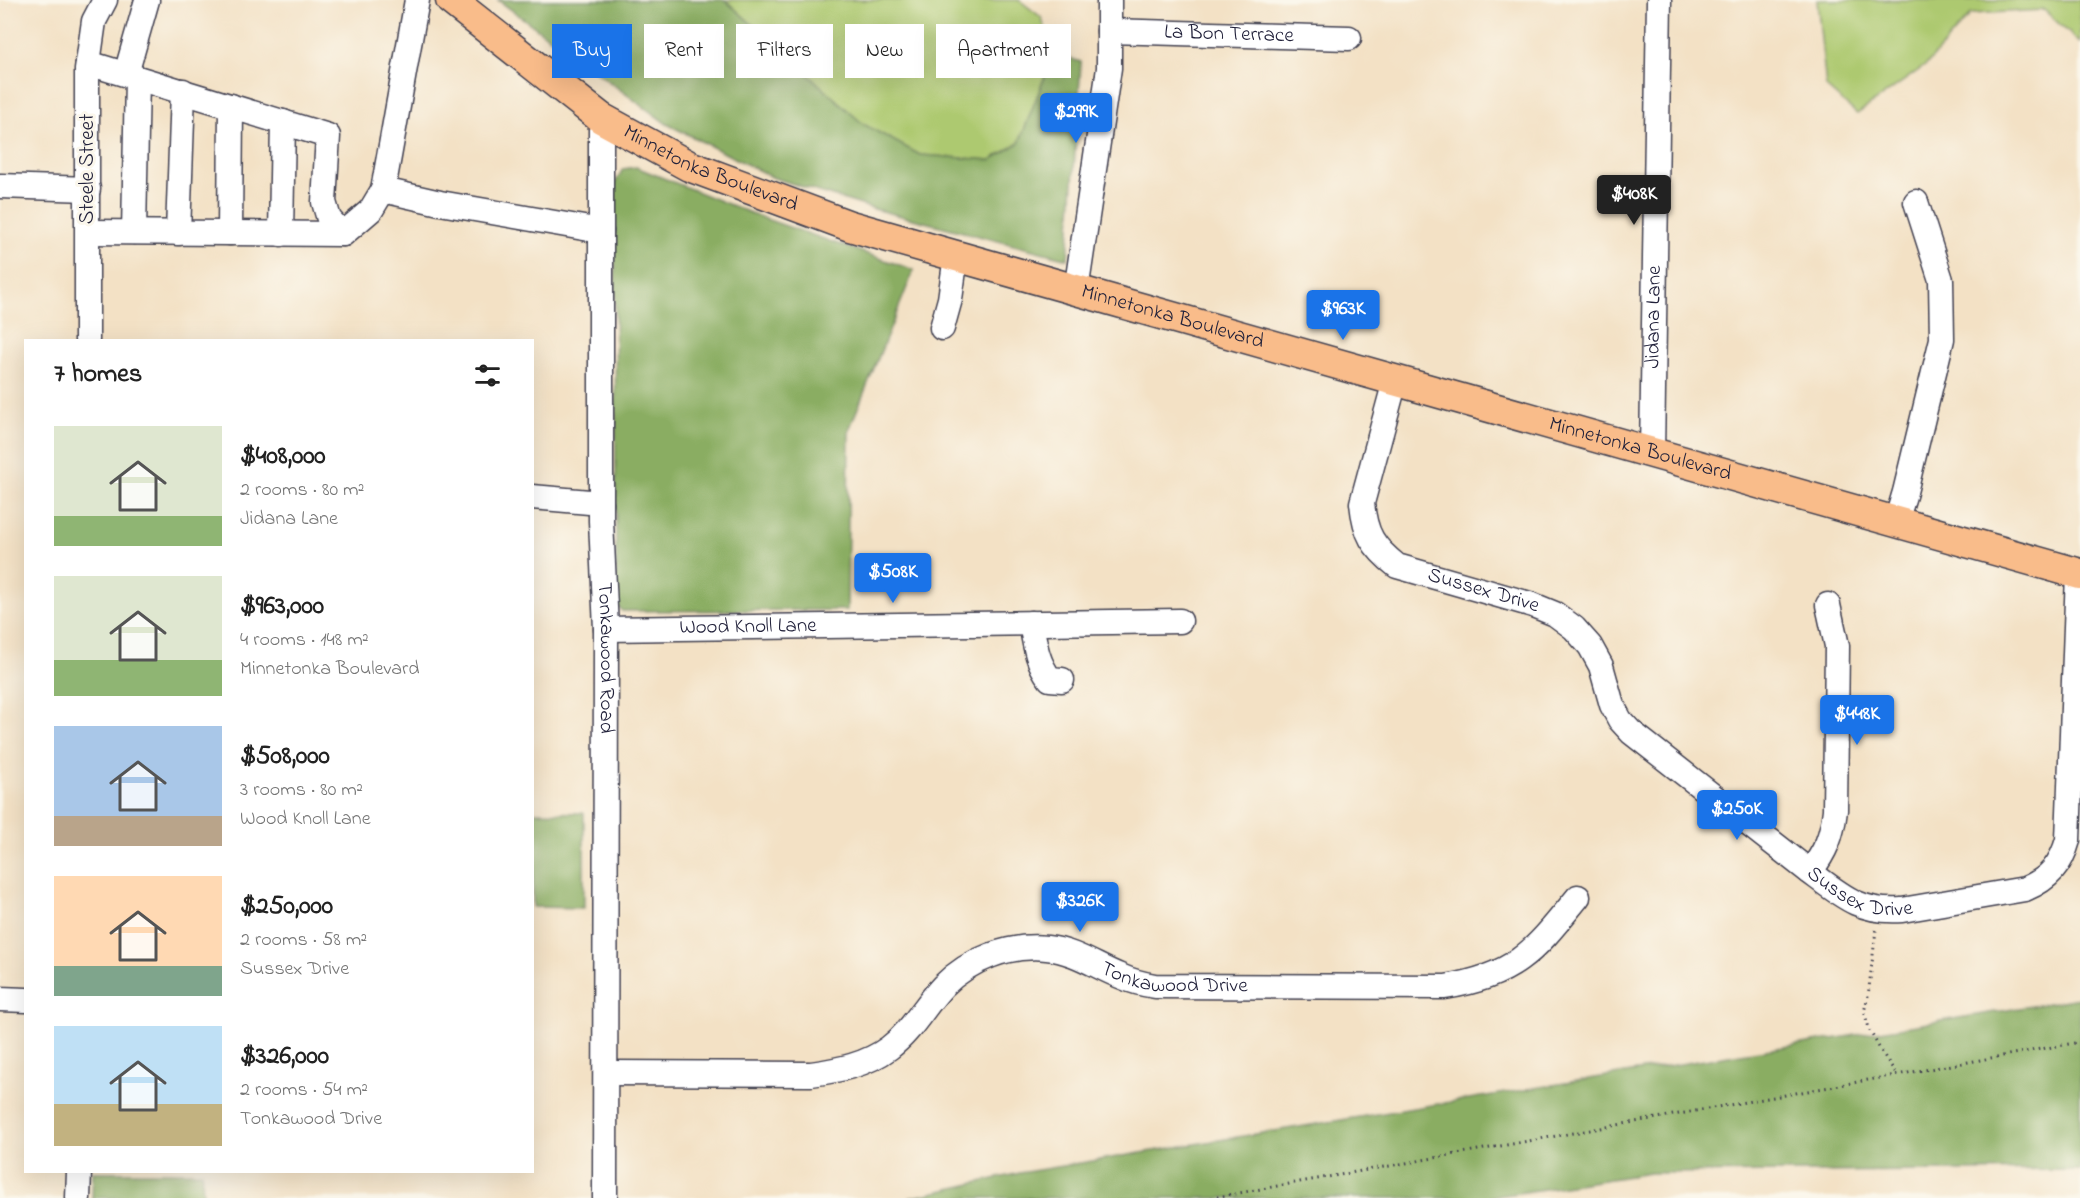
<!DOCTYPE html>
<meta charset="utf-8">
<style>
:root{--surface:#fff;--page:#f6f6f6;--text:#222;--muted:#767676;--accent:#1a73e8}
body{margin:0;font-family:"Indie Flower",sans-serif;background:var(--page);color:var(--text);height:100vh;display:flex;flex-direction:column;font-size:22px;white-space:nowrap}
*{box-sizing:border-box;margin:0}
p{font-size:20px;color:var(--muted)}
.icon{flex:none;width:33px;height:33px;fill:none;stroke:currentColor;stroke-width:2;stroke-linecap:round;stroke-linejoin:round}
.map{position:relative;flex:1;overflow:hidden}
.drawer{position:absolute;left:24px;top:339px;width:510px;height:834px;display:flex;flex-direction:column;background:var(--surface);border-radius:0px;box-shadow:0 6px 24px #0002}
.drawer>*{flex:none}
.hud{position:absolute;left:552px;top:24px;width:570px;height:54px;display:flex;gap:12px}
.price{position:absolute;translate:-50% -51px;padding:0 14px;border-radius:6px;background:var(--accent);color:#fff;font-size:20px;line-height:39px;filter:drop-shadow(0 2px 3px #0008)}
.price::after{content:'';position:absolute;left:50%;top:36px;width:18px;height:14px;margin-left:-9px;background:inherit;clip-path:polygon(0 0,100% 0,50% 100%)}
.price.current{background:#222;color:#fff}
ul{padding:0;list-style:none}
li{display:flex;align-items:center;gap:18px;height:150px;padding:0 30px}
li span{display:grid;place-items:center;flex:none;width:168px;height:120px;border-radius:0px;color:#555}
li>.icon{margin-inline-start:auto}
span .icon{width:72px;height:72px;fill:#fffc;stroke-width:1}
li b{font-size:26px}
h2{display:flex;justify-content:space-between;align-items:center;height:72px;padding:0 30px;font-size:26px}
.chip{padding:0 21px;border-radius:0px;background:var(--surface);box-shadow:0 6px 24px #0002;font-size:21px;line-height:54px}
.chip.current{background:var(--accent);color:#fff}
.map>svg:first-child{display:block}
</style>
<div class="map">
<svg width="2080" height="1198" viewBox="0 0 2080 1198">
<rect width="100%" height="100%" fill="#fbf7ec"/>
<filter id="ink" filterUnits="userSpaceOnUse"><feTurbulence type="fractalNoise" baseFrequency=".0167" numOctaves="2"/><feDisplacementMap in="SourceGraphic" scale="12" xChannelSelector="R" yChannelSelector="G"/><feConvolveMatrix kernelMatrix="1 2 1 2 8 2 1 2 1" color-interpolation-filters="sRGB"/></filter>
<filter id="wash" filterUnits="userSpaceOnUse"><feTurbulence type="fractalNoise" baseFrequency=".008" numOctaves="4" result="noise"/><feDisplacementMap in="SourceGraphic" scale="24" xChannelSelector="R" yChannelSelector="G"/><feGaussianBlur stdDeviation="1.35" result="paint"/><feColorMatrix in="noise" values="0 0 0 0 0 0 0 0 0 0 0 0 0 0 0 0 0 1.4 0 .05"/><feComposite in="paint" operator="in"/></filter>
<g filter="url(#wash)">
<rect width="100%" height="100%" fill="#f3e1c5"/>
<!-- green -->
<path fill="#adc970" stroke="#687656" stroke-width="1.5" d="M725,0h294l22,17 13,36 -35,90 -28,17 -71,-5 -57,-31z
M1817,0h263v43l-36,-33 -73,4 -45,51 -69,49 -31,-27z"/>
<!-- forest -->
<path fill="#8aad62" stroke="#56684e" stroke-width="1.5" d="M498,0h227l138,124 57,31 71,5 28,-17 35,-90 27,9 -13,197 -194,-50 -100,-31 -107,-54z
M636,167l127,51 151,52 -65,160 -2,180 -225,1 -6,-7 -1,-421 8,-14z
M533,812l51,1v95l-51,-1z
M2080,998v172l-430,3 -165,25h-576l111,-25z
M93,1172h109l1,26h-111z"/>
</g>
<g filter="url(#ink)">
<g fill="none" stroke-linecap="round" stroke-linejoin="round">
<defs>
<g id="minor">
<path id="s1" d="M1109,31l240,7"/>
<path d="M88,63l240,73 -4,66 5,17 14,15 28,-24 12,-20 34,-190"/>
<path d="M126,74l21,-74"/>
<path id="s2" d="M601,118v403l5,108 -1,569"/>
<path d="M0,186l88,3"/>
<path d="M383,190l57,13 161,28"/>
<path d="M88,232l255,2"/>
<path d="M134,232l3,-154"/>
<path d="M178,233l5,-142"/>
<path d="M230,233l1,-127"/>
<path d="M281,234l2,-112"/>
<path d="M1076,291l33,-223v-68"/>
<path d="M942,328l8,-29 6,-43"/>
<path d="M87,340v-270l7,-49 11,-21"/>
<path id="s3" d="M1395,381l-33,122c3,31 11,44 35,63l136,39 22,9 19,14 16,18 11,20 11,39 8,15 11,12 179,140c32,24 50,41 92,38l123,-21c24,-10 36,-24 43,-49l10,-266"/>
<path id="s4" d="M1652,453l7,-453"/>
<path d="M532,497l69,6"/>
<path d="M1896,522l9,-30 37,-153 -1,-59 -25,-78"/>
<path d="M1031,623c4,22 6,39 19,56l12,1"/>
<path id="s5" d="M606,629l574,-8"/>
<path d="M1810,872c16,-21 22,-36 25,-62l2,-164 -9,-41"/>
<path d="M0,999l26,1"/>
<path id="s6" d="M606,1073l205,1c28,-4 55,-9 78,-26 23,-17 35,-42 54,-62 27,-27 66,-42 104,-38 28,3 48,18 73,28 11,5 22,8 35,10l290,1c71,-11 89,-36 133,-90"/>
<path d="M78,1198l1,-26"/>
</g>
<g id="major">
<path id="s7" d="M451,0l150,118 88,48 161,60 1230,348"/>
</g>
</defs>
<!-- minor casing -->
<use href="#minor" stroke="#413f50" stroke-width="27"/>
<!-- major casing -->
<use href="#major" stroke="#413f50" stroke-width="33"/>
<!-- path -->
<path stroke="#413f50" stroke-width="3" stroke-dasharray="1.5 4.5" stroke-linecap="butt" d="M1876,930l-8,66 -4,16 6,19 11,20 16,24
M1211,1198l869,-156"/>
<!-- minor -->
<use href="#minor" stroke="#fff" stroke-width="24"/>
<!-- major -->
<use href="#major" stroke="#f9bc8a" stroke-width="30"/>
</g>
</g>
<g text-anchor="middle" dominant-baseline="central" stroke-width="6" stroke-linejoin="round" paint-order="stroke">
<!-- street labels -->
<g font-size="21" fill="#22223b" stroke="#fbf7ec">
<text stroke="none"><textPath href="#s1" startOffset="120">La Bon Terrace</textPath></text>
<text stroke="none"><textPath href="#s7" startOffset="312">Minnetonka Boulevard</textPath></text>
<text transform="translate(88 169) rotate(-90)">Steele Street</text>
<text stroke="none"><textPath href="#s4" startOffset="136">Jidana Lane</textPath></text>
<text stroke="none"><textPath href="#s7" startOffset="798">Minnetonka Boulevard</textPath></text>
<text stroke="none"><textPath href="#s7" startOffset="1284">Minnetonka Boulevard</textPath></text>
<text stroke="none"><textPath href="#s3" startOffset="291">Sussex Drive</textPath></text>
<text stroke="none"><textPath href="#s5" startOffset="142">Wood Knoll Lane</textPath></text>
<text stroke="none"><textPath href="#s2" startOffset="540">Tonkawood Road</textPath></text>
<text stroke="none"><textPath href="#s3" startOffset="794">Sussex Drive</textPath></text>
<text stroke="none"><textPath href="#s6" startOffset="618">Tonkawood Drive</textPath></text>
</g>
</g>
</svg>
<b class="price" style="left:1076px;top:144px">$299K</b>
<b class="price current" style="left:1634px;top:226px">$408K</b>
<b class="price" style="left:1343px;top:341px">$963K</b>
<b class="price" style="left:893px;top:604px">$508K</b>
<b class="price" style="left:1857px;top:746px">$448K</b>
<b class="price" style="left:1737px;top:841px">$250K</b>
<b class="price" style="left:1080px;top:933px">$326K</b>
<div class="hud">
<a class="chip current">Buy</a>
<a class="chip">Rent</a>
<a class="chip">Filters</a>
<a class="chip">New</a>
<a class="chip">Apartment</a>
</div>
<section class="drawer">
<h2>7 homes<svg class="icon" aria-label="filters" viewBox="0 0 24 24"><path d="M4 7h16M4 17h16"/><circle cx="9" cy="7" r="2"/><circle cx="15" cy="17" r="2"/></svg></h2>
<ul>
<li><span style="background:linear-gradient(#dfe7d0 75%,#8fb573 0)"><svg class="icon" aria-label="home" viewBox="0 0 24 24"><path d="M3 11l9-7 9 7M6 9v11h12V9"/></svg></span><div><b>$408,000</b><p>2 rooms · 80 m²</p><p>Jidana Lane</p></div></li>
<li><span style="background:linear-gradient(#dfe7d0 70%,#8fb573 0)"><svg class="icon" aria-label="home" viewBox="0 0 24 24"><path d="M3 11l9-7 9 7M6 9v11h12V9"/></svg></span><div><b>$963,000</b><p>4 rooms · 148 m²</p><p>Minnetonka Boulevard</p></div></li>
<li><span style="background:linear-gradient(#a9c7e8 75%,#b9a48a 0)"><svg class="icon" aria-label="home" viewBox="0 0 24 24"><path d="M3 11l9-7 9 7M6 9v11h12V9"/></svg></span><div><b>$508,000</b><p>3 rooms · 80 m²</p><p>Wood Knoll Lane</p></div></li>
<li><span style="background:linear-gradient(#ffd9b3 75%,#7fa58c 0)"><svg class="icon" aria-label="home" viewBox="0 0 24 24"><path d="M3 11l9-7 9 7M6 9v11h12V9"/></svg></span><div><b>$250,000</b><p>2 rooms · 58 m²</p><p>Sussex Drive</p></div></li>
<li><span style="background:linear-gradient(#bfe0f5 65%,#c2b280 0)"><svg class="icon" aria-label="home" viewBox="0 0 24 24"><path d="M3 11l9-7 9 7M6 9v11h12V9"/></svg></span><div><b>$326,000</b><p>2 rooms · 54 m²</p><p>Tonkawood Drive</p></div></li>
</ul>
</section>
</div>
